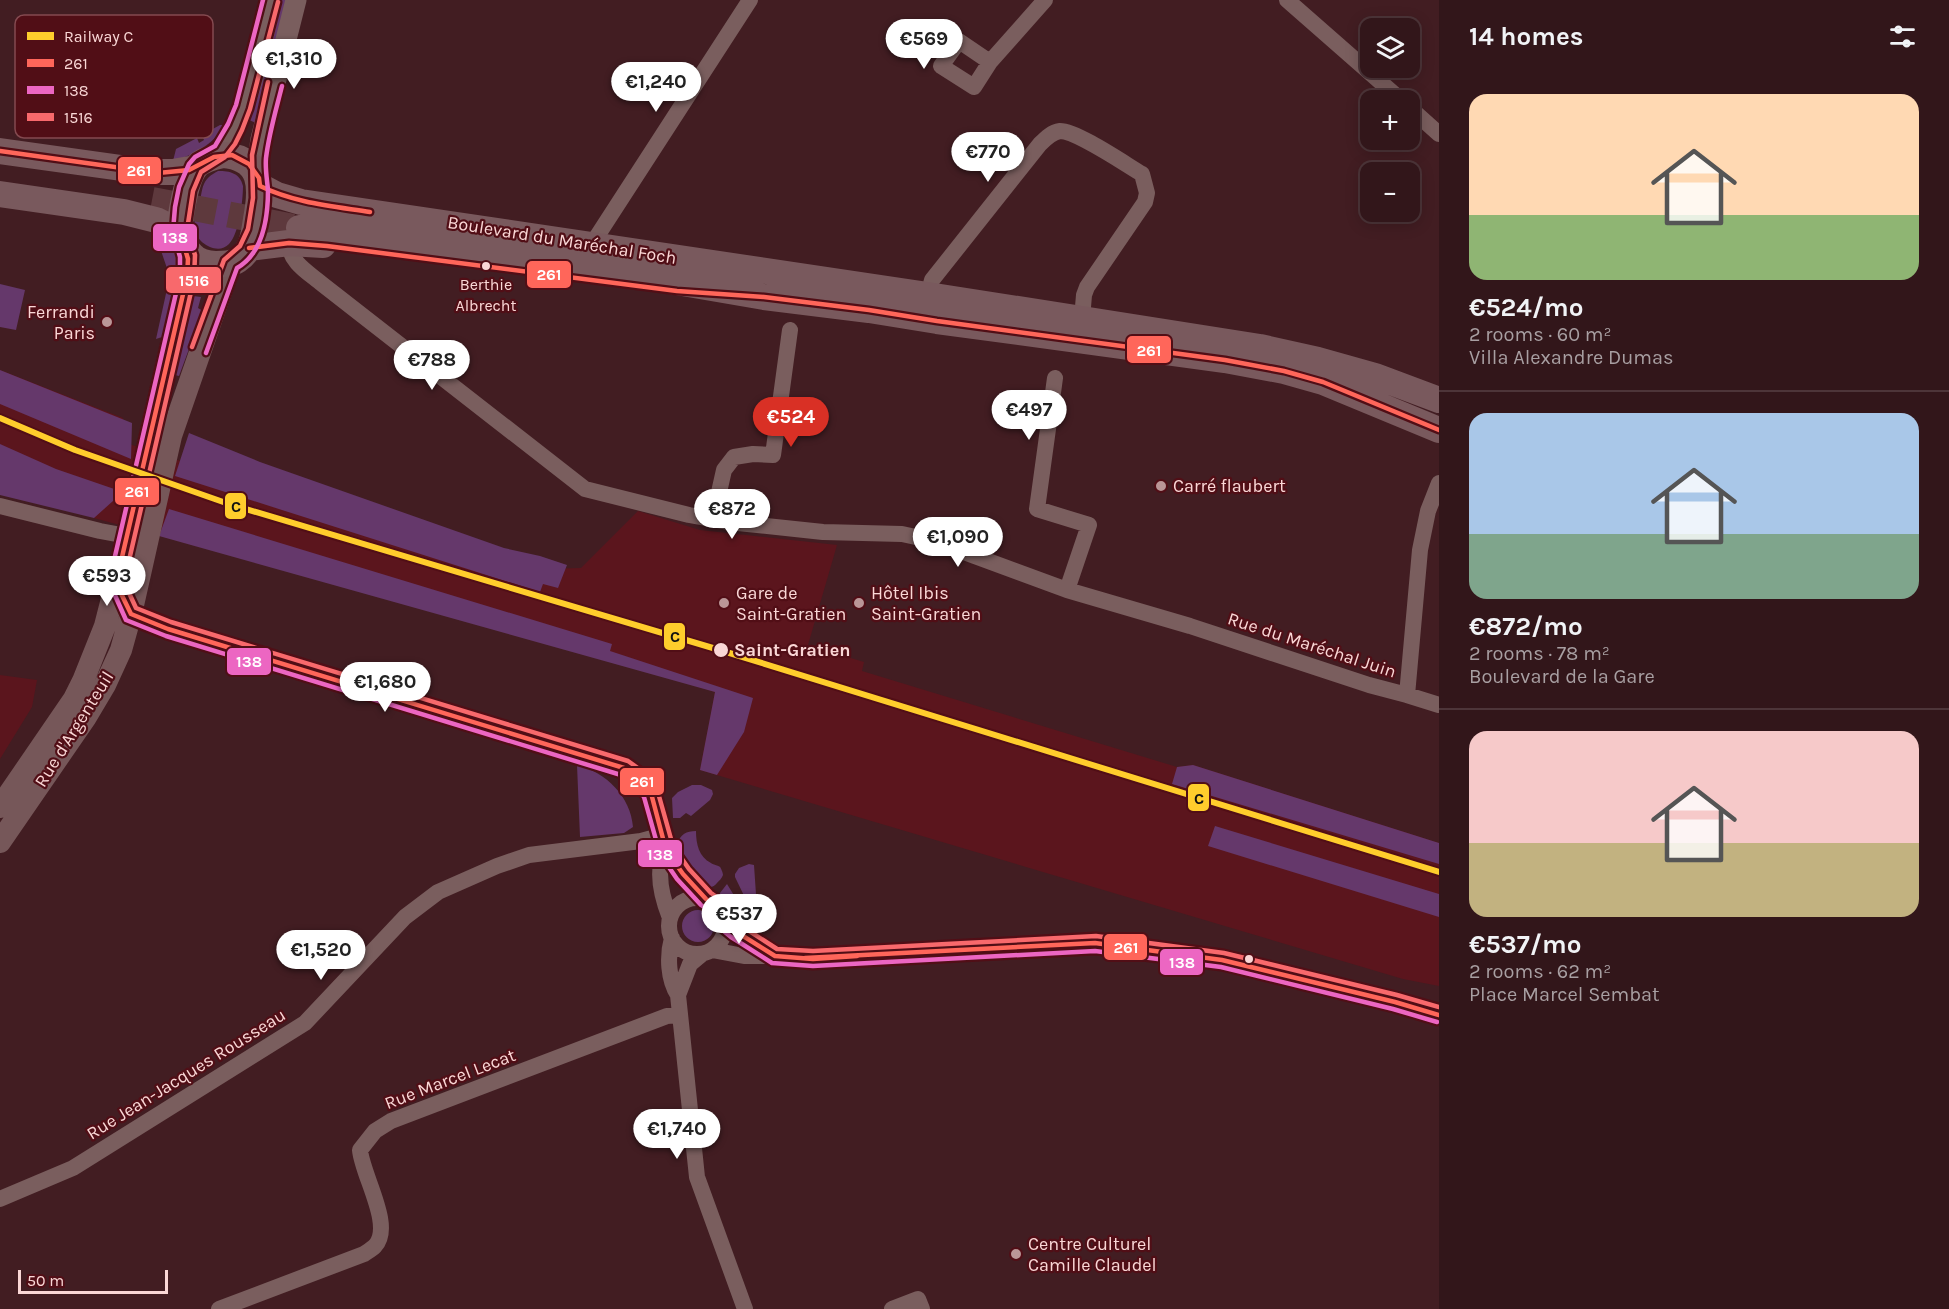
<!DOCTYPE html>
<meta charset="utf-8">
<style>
:root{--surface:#32161a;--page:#3a1f23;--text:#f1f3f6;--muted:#a89fa2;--line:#4d3539;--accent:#d93025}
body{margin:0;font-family:Karla,sans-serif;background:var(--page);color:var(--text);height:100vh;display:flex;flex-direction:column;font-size:22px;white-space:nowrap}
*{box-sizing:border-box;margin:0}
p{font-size:20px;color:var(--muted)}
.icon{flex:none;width:33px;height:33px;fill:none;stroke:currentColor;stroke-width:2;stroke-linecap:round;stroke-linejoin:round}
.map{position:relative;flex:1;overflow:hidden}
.side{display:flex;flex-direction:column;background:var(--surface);width:510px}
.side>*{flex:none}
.controls{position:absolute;left:1360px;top:18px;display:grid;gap:12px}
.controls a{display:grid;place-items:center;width:60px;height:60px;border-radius:12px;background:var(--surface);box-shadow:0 3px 15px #0003,0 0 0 2px var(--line);font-size:30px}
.scale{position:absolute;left:18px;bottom:15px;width:150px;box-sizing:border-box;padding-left:6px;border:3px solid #fad7d6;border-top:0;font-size:16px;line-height:21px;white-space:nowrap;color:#fad7d6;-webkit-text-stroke:4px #510e16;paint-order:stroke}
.price{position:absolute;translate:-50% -51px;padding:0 14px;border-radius:21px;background:#fff;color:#222;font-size:20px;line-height:39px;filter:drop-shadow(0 2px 3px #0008)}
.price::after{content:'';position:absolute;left:50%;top:36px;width:18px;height:14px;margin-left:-9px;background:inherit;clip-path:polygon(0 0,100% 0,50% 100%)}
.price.current{background:var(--accent);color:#fff}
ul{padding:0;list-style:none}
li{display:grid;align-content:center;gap:12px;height:318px;padding:0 30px}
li+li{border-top:2px solid var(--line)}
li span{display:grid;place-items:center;height:186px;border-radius:18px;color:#555}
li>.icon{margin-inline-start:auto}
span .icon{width:108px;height:108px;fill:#fffc;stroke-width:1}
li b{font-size:26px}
h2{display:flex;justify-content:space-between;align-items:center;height:72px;padding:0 30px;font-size:26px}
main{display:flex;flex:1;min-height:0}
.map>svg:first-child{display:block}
</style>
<main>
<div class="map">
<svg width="1439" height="1309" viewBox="0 0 1439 1309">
<rect width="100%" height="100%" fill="#421d22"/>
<!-- built -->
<path fill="#5b151d" d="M0,370l123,48 -3,23 410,135 11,-7 40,-1 57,-57 62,19 137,15 -29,100 56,17 -2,9 315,96 16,-2 246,78v143l-36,-7 -703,-209 15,-78 -139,-42 -482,-132 -94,-52z
M0,675l37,5 -5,27 -32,52z"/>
<!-- green -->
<path fill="#65386b" d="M280,0h7l-31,123 -7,-3z
M220,125h4c-10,20 -31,30 -51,36l3,-12 21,-11 2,5 5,-3 -2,-5z
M218,171c12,0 22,2 25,15 0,15 -4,48 -14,58 -11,12 -33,-1 -35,-16 0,-8 4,-19 6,-27 3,-16 3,-22 18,-30z
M159,232c17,13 19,29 18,49l-6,-1 -14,-41z
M0,284l25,6 -9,40 -16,-3z
M167,289l8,1 -10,46 -9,3z
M193,296l8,1 -3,11 5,3 -24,65 -4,-1z
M0,370l132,53 -1,36 -131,-55z
M189,433l71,29 244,86 36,8 27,9 -9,23 -15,-4 -3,8 -365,-116z
M0,444l56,25 67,23 -29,26 -94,-23z
M169,509l443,135 -2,7 143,47 -9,34 -27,43 -17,-5 15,-78 -556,-156z
M577,765c29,7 54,32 56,62l-9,6 -44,4z
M1193,765l246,78v21l-267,-80 5,-17z
M692,785h9l11,5 1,4 -3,6 -19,16 -5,-3 -6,5h-7l-1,-20 6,-6z
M1215,826l224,68v23l-231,-71z
M696,831c0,13 3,26 15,32 1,1 8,3 9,4 1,1 3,6 3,8 -1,3 -4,6 -6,8 -13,18 -36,-29 -40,-39 4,-10 9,-13 19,-13z
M749,864l5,1 3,44 -8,-3 -14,-29v-3l4,-6z
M727,884l16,26 -1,4 -5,4 -17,-18v-7z
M682 926a16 16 0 1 1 32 0a16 16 0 1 1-32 0Z"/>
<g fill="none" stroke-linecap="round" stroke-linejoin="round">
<!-- primary-tunnel -->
<path stroke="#5e393d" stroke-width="26" stroke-dasharray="26 13" stroke-linecap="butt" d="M152,200l147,28"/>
<!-- minor -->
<path stroke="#7a5e5e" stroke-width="16" d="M1287,0l114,100
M990,62l-31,-21 -18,25 33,21 16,-25 55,-62
M1410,108l29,26
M289,243c0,19 20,30 33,41l263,205 104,26 39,7 95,10 79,2 32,7 133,49 123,36 179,59 38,10 13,-145 8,-39 11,-28
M592,244l158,-244
M928,295l4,-15 108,-136c6,-6 12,-12 20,-13 17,0 65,33 82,43l5,19 -2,9 -58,85 -3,8 -2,24
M1055,378l-18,131 52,16 -22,65
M0,506l100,25 27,5h9
M713,519l11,-49 10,-13 19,-3 20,1 17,-125
M126,606l5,8 37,15 456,139 17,12 10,13 6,19 9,38 8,9 9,15 23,25
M1407,695l32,10
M666,850c-1,5 -4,10 -5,14 -3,17 3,39 9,54
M669 926a28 28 0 1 1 56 0a28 28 0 1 1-56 0Z
M725,922l10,9 40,25
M672,938c-5,18 -4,42 6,57l19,182 48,132
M712,950l32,6h31l38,3 282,-16 127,17 173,42 44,13
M678,995l12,-31 12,-10
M0,1199l73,-31 232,-145 100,-106 33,-25 59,-26 32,-11 112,-14 22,-6
M219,1309l145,-55c3,-2 8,-5 11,-8 19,-20 -13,-71 -15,-96l15,-19 16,-10 276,-105 13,-1
M892,1309l26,-10 4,10"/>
<!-- tertiary -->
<path stroke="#7a5e5e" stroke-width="21" d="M214,157c33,-33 47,-111 57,-157
M259,178l-1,-18 3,-21 35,-139"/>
<!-- secondary -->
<path stroke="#765759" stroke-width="22" d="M0,807l74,-108 9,-18 22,-55 11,-43 71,-306 -1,-29
M0,842l86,-125 19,-32 16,-35 10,-36 40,-178 60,-173"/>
<!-- primary -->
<path stroke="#79595d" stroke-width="26" d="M0,151l150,21h23l22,-4
M223,155c40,3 39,33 33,64 -2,14 -4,32 -18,41 -6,4 -15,4 -22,4 -9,0 -19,-3 -25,-10 -4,-4 -8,-10 -10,-15 -4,-14 5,-59 14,-71 6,-8 18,-11 28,-13z
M260,186l17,9 24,7 627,93 332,52 58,13 57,16 64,24
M0,194l124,18 32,8 24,12
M299,228l325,45 140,24 105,13 68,11 288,39 59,11 39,11 116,48
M249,248l40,-5 34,2"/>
<defs>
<path id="bus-1" d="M0,151l158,22 31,-3 25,-13 18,-2 17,9 10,14 1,8
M260,186c35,17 72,20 110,26
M180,232l8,27 -1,18 -71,306 15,31 37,15 456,139 17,12 10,13 15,57 17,24 23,25 13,9 6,14 10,9 40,25 38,3 44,-3
M249,248l40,-5 38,3 350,45 87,6 105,13 68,11 288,39 59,11 39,11 116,48
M805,958l290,-15 127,17 173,42 44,13"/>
<path id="bus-2" d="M263,0l-27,105 -8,19 -13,22 -20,11 -6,7 -10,23 -4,20 -2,24 7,26v19l-71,306 17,38 40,16 455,139 15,10 8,12 16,57 17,25 24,26 12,8 7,15 11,9 41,26 41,3 282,-15 126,16 172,42 44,13
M206,353l31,-85c26,-15 31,-50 31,-78 -1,-11 -3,-21 -2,-32 3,-25 10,-48 16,-72"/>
<path id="bus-3" d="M278,2l-28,107 -8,21 -7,14 -10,13 -24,15 -8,19 -6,39 8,25 -1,24 -70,303 12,26 35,14 457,139 18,13 11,15 16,57 16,23 22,24 14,10 6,15 9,7 37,24 36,2 283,-15 128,17 173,42 42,12
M192,347l32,-87 16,-14 8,-17 5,-31 -1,-43 16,-73"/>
</defs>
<!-- bus-1 casing -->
<use href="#bus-1" stroke="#510e16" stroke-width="9"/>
<!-- bus-2 casing -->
<use href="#bus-2" stroke="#510e16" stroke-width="9"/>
<!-- bus-3 casing -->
<use href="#bus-3" stroke="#510e16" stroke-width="9"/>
<!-- bus-1 -->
<use href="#bus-1" stroke="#ff665a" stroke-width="4.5"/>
<!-- bus-2 -->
<use href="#bus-2" stroke="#ec66c2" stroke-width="4.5"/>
<!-- bus-3 -->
<use href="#bus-3" stroke="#f8696c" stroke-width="4.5"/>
<defs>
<path id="rail-1" d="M0,418l75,32 154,54 494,147 716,221"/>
</defs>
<!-- rail-1 casing -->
<use href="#rail-1" stroke="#510e16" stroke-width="10"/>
<!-- rail-1 -->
<use href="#rail-1" stroke="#ffcd2c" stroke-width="6"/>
</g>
<!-- markers -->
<g fill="#fad7d6" stroke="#510e16" stroke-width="2">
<circle cx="486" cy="266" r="5"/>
<circle cx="721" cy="650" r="8"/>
<circle cx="1249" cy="959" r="5"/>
</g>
<g fill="#ba9697" stroke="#510e16" stroke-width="2">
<circle cx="107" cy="322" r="6"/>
<circle cx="1161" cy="486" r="6"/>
<circle cx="724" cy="603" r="6"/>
<circle cx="859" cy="603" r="6"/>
<circle cx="1016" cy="1254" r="6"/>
</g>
<g text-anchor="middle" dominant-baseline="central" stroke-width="4.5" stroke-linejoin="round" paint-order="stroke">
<!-- bus labels -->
<g font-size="16" fill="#fad7d6" stroke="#510e16">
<text x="486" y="284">Berthie<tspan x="486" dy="21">Albrecht</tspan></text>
</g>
<!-- street labels -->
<g font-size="18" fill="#fad7d6" stroke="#510e16">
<text transform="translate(562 240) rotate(9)">Boulevard du Maréchal Foch</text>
<text transform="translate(1312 645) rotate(18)">Rue du Maréchal Juin</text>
<text transform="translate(74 729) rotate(-58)">Rue d'Argenteuil</text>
<text transform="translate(186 1074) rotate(-32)">Rue Jean-Jacques Rousseau</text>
<text transform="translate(450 1079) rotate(-21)">Rue Marcel Lecat</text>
</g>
<!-- poi labels -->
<g font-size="18" fill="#fad7d6" stroke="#510e16" text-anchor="start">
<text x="95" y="312" text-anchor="end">Ferrandi<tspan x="95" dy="21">Paris</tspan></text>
<text x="1173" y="486">Carré flaubert</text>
<text x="736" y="593">Gare de<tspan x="736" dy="21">Saint-Gratien</tspan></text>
<text x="871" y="593">Hôtel Ibis<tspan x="871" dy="21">Saint-Gratien</tspan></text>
<text x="1028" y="1244">Centre Culturel<tspan x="1028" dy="21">Camille Claudel</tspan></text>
</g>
<!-- stop labels -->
<g font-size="18" font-weight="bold" fill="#fad7d6" stroke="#510e16" text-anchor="start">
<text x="734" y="650">Saint-Gratien</text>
</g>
</g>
<!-- legend -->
<rect x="15" y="15" width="198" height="123" rx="9" fill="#510e16" stroke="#844a50" stroke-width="1.5"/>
<rect x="27" y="32" width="27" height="8" fill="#ffcd2c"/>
<rect x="27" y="59" width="27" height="8" fill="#ff665a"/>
<rect x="27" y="86" width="27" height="8" fill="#ec66c2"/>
<rect x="27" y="113" width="27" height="8" fill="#f8696c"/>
<g font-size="16" fill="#fad7d6">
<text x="64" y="42">Railway C</text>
<text x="64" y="69">261</text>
<text x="64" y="96">138</text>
<text x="64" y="123">1516</text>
</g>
<g stroke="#510e16" stroke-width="2">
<rect x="117" y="156" width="45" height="29" rx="6" fill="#ff665a"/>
<rect x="152" y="223" width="46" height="29" rx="6" fill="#ec66c2"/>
<rect x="526" y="260" width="46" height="29" rx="6" fill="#ff665a"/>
<rect x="165" y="266" width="57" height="28" rx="6" fill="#f8696c"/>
<rect x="1126" y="335" width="46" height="29" rx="6" fill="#ff665a"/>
<rect x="114" y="477" width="46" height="29" rx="6" fill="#ff665a"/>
<rect x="224" y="492" width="23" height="28" rx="6" fill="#ffcd2c"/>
<rect x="663" y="622" width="23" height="29" rx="6" fill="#ffcd2c"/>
<rect x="226" y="647" width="46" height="29" rx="6" fill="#ec66c2"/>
<rect x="619" y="767" width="46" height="29" rx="6" fill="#ff665a"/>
<rect x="1187" y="783" width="23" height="29" rx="6" fill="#ffcd2c"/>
<rect x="637" y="839" width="46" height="29" rx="6" fill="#ec66c2"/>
<rect x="1103" y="933" width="45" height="28" rx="6" fill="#ff665a"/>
<rect x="1159" y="948" width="45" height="28" rx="6" fill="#ec66c2"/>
</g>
<g font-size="16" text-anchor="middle" font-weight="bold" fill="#fff">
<text x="139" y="176">261</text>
<text x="175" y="243">138</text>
<text x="549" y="280">261</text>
<text x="194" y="286">1516</text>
<text x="1149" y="356">261</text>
<text x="137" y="497">261</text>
<text x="249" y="667">138</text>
<text x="642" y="787">261</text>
<text x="660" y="860">138</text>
<text x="1126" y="953">261</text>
<text x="1182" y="968">138</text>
</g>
<g font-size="16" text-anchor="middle" font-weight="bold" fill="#111">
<text x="236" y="512">C</text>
<text x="675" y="642">C</text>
<text x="1199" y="804">C</text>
</g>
</svg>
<div class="controls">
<a><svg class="icon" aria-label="layers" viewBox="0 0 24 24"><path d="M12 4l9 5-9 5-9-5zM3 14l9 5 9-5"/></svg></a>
<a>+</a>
<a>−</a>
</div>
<div class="scale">50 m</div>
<b class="price" style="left:924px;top:70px">€569</b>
<b class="price" style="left:294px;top:90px">€1,310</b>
<b class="price" style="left:656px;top:113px">€1,240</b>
<b class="price" style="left:988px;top:183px">€770</b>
<b class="price" style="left:432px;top:391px">€788</b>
<b class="price" style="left:1029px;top:441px">€497</b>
<b class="price current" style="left:791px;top:448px">€524</b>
<b class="price" style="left:732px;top:540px">€872</b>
<b class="price" style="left:958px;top:568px">€1,090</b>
<b class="price" style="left:107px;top:607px">€593</b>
<b class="price" style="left:385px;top:713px">€1,680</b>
<b class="price" style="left:739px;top:945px">€537</b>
<b class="price" style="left:321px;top:981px">€1,520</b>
<b class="price" style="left:677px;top:1160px">€1,740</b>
</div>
<section class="side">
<h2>14 homes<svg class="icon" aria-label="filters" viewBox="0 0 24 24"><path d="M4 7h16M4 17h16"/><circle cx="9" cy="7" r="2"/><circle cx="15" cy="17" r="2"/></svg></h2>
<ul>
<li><span style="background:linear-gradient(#ffd9b3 65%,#8fb573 0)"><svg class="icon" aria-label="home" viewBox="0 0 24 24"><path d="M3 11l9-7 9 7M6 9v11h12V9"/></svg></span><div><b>€524/mo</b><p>2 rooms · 60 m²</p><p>Villa Alexandre Dumas</p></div></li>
<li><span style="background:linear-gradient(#a9c7e8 65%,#7fa58c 0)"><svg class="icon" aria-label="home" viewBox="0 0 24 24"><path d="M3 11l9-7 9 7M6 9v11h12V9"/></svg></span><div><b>€872/mo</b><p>2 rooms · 78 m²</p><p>Boulevard de la Gare</p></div></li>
<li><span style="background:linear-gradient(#f6c9c9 60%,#c2b280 0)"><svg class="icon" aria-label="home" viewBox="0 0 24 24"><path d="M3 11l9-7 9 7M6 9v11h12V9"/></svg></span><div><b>€537/mo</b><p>2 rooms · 62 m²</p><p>Place Marcel Sembat</p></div></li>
</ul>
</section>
</main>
